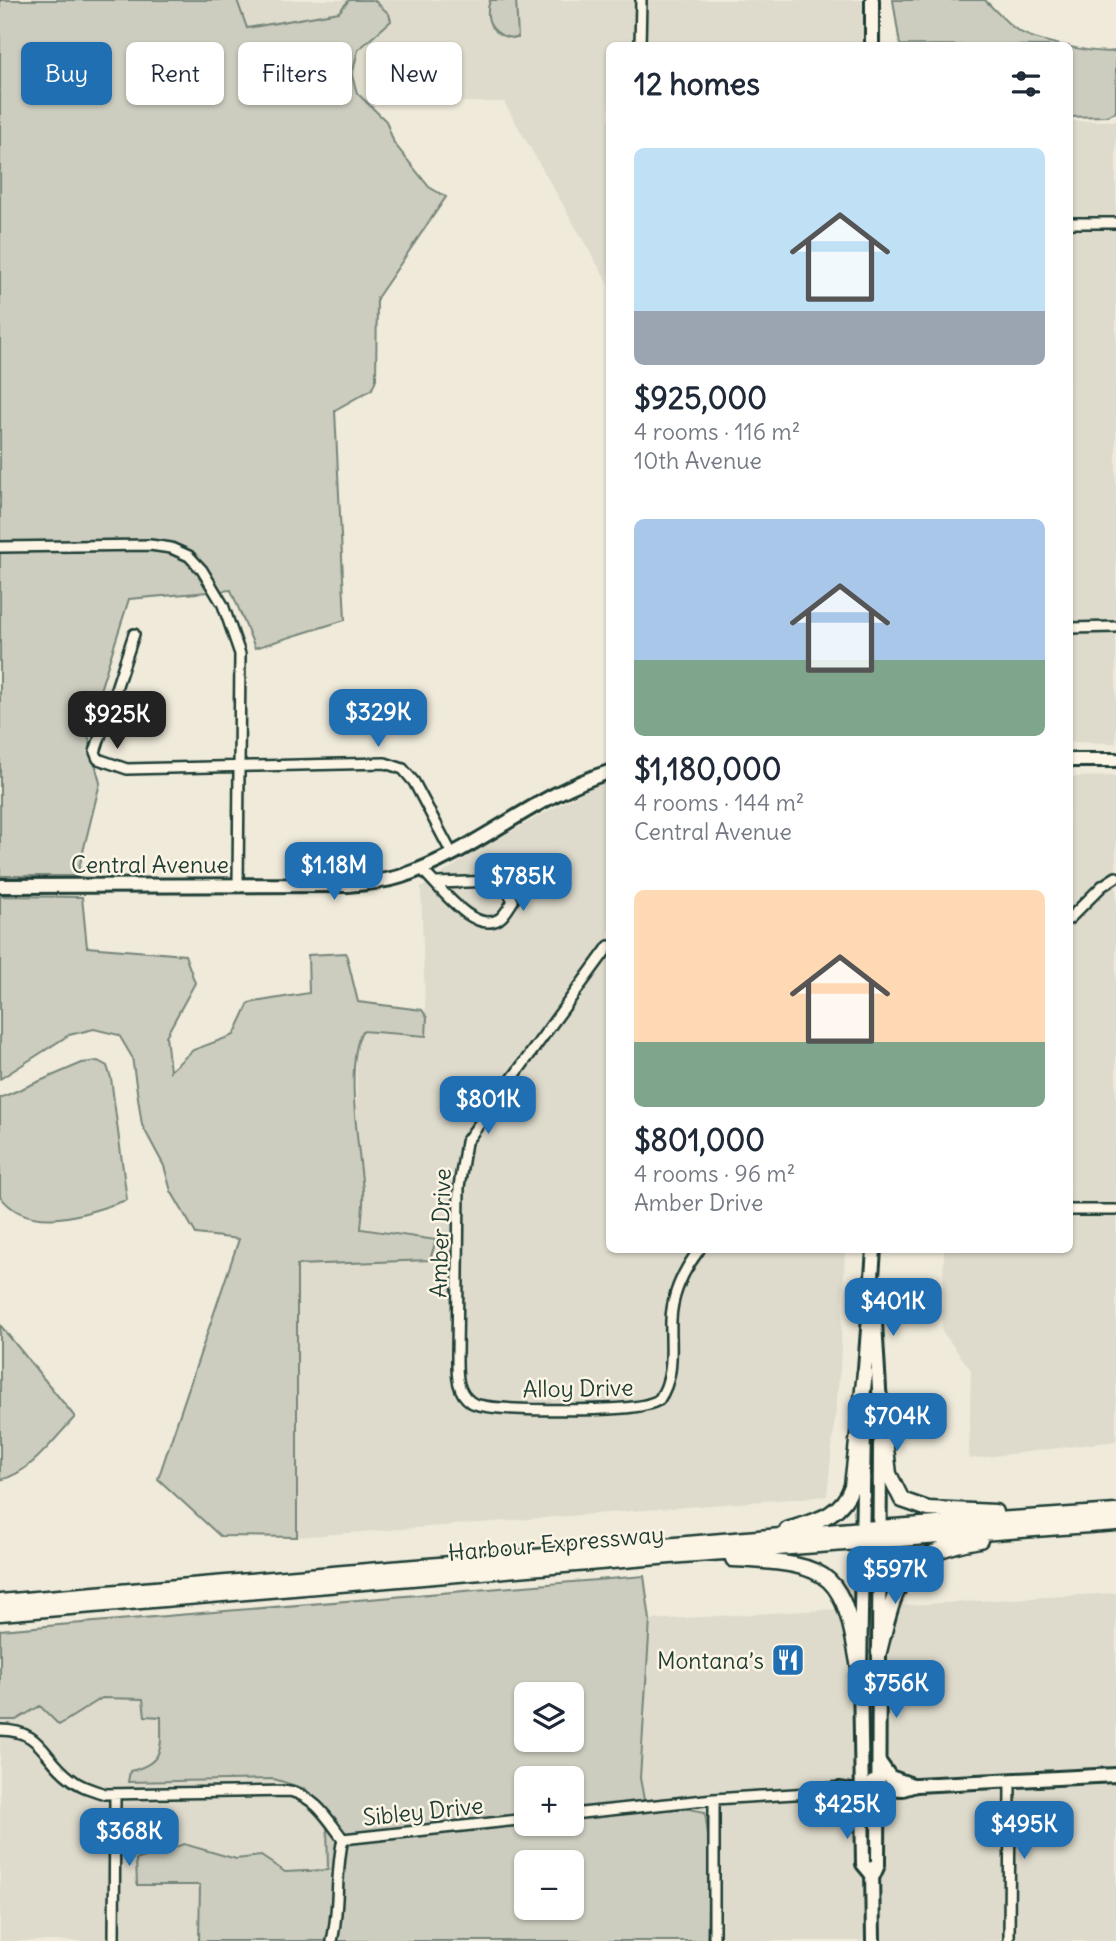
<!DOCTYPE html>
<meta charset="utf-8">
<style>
:root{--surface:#fff;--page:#f2f2f3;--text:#1f2937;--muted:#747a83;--accent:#1f6fb2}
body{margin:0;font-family:Delius,sans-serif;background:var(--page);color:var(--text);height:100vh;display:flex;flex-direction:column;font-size:26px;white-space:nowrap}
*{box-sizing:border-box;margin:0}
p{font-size:23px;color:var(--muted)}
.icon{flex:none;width:38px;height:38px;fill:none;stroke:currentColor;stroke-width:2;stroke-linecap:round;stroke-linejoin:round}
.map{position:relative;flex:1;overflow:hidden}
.side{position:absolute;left:606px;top:42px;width:467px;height:1211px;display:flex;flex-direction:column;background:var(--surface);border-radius:10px;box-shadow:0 2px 5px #0004}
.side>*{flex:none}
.banner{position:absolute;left:21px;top:42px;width:480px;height:63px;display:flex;gap:14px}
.fabs{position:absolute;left:514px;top:1682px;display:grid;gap:14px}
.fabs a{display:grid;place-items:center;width:70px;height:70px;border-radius:10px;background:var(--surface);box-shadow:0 2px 5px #0004;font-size:35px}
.price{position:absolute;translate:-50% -60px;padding:0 16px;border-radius:14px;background:var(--accent);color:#fff;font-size:23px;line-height:46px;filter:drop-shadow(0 2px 4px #0008)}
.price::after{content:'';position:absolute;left:50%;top:42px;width:21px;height:16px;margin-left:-10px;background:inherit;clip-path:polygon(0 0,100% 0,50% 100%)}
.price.current{background:#222;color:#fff}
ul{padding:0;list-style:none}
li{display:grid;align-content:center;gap:14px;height:371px;padding:0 28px}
li span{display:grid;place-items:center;height:217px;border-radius:10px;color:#555}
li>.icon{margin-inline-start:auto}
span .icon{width:126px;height:126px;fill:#fffc;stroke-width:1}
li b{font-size:30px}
h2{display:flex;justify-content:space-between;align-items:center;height:84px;padding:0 28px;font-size:30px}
.tag{padding:0 24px;border-radius:10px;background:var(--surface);box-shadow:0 2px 5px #0004;font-size:24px;line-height:63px}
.tag.current{background:var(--accent);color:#fff}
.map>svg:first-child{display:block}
</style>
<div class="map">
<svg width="1116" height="1941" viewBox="0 0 1116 1941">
<rect width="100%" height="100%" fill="#efeada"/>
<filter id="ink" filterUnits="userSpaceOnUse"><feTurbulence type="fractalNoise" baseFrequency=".0143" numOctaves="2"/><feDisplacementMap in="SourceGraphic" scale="14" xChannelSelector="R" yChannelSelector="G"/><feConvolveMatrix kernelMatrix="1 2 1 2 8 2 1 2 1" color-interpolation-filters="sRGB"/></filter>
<g filter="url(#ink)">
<!-- built -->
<path fill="#dedbcc" d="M0,0h863v45l-254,1v239l-105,-183h-143z
M1069,121h47v622l-47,-1z
M1116,776v665l-147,18 2,-89 -29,-39 2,-81h125v-473z
M603,781h6v469h236l-5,119 -13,127 -530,41v-272l133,-5 6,-19 -75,-12 3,-37 -7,-45 -1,-105 6,-11 64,4 -5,-147 60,-40z
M1116,1593v348h-409l2,-97 -4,-31 -61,-13 -4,-22 10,-158z
M102,1698l42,1 18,18 -2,32 -4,11 -11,8 -15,3 -1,11 145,-3 32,9 21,35 2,47 -44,2 -24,-16 -25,3 -52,-15 -47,41h63l-1,56h-199v-221h16l25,-14 18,19z"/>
<!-- green -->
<path fill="#cccdbf" stroke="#76857a" stroke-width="2" fill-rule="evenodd" d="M0,0h237l10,28 92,-16 10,-12h25l15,14 2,7 -33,29 -6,26 5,17 29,28 8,22 35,44 17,10 -69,101 -1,81 -4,10 -37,21 10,210 -90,28 -24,-58 -102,9 -42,132 13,52 -23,93h-77z
M490,0h26l2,38c-24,1 -35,-16 -28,-38z
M893,0h92c10,10 20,22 32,30 16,11 81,25 99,21v61l-10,4 -37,1v-71l-169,-1z
M0,896l82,1 5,50 98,8 10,28 -29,53 4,35 23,-21 41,-15 15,-32 60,-10 -1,-38 38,-2 12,49 64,8 5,7 -1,19 -64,-5c-18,35 -2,120 1,160 1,12 -1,25 -2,38l75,11 -6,20 -133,5v272l-77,-1 -62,-57 81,-240 -43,-5 -25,-43 -7,-25 -22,-41 -10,-68 -13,-22 -25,-6 -25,6 -69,44z
M98,1061l9,5 4,12 16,122c-38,12 -97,37 -127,-4v-98l82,-35z
M0,1325l75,92c-21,22 -44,56 -75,63z
M644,1576l6,44 -10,158 4,22 61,12 4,32 -2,97h-508l1,-56h-63l-1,-25 48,-16 52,15 25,-3 24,16 43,-2 -1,-47 -21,-34 -32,-10 -146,3 2,-11c35,-8 31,-24 31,-54l-16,-1 -2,-17 -41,-1 -43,27 -19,-19 -24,14h-16v-90zM527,1694h45v46h-45zM527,1778h45v46h-45zM527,1862h45v46h-45z"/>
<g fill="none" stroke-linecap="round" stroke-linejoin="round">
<defs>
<path id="minor" d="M640,46l1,-46
M1069,223h47
M0,547l150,-2 21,3 18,8 13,14 21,35 17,49 -2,231
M1069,628l47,-1
M134,634l-39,118 3,7 29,10 258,-6 18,6 11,13 37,70
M420,868c18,16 53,67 79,51 6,-4 10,-12 14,-18l-9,-18 -9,-2 -58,2
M1069,919l33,-33 14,-9
M609,946l-143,196 -7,45 -2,170c0,16 -1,35 14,45 15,11 138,8 162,5 10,-1 18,-3 26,-7 17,-25 11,-52 12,-80 1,-27 12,-49 28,-70
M1069,1210h47
M0,1730c42,0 42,27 70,48 10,9 23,12 35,16l185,-3c26,7 37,27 53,48
M572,1814l142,-15 96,-6
M343,1839l184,-20
M114,1941l1,-146
M332,1941c8,-34 3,-69 11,-102
M714,1941v-142
M1009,1941l1,-160"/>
<path id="tertiary" d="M0,886l348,-1c18,-2 36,-3 54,-9 73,-24 132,-81 207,-104
M916,1785l200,-10"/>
<path id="secondary" d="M872,0v46
M1069,760h47
M875,1322l5,83
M864,1382l10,-132
M864,1428l-4,246 3,190 10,12
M880,1763l10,14 22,8
M873,1782l6,6 24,1 13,-4
M810,1793l29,-4 24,4 4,5
M817,1795l31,10 15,18
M872,1868l1,73
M873,1876l5,-11 2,-421"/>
<path id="primary" d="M880,1397l9,77 13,26 26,9 67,3
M787,1530c28,-9 54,-13 65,-44l13,-114
M733,1559c103,5 110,14 127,115
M0,1602l863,-73 253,-17
M0,1613l682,-58 434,-32
M879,1652c17,-69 22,-99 101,-112"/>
</defs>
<!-- minor casing -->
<use href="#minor" stroke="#1f3d34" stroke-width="14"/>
<!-- tertiary casing -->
<use href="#tertiary" stroke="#1f3d34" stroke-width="18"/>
<!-- secondary casing -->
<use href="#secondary" stroke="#1f3d34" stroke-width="18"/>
<!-- primary casing -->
<use href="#primary" stroke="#1f3d34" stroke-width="19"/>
<!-- minor -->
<use href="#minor" stroke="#fcf5e5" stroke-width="9"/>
<!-- tertiary -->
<use href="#tertiary" stroke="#fcf5e5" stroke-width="12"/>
<!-- secondary -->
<use href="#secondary" stroke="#fcf5e5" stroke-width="12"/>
<!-- primary -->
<use href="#primary" stroke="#fcf5e5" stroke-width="14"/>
</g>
</g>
<!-- icons -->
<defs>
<symbol id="restaurant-square" viewBox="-11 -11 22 22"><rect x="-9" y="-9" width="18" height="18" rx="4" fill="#1f6fb2" stroke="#fcf5e5"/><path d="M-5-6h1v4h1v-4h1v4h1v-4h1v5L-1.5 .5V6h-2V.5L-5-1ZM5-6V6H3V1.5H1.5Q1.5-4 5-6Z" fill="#fff"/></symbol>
</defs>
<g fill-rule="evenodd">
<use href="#restaurant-square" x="769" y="1641" width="38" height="38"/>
</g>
<g text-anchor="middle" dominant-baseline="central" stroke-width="5" stroke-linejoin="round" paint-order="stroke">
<!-- street labels -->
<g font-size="23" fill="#1f3d34" stroke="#fcf5e5">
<text x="150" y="864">Central Avenue</text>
<text transform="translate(440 1233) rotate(-88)">Amber Drive</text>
<text transform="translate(578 1388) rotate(-1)">Alloy Drive</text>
<text transform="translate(556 1543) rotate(-5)">Harbour Expressway</text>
<text transform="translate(423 1811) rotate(-6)">Sibley Drive</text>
</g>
<!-- poi labels -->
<g font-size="23" fill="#1f3d34" stroke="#fcf5e5" text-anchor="end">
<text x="764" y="1660">Montana’s</text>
</g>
</g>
</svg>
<div class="fabs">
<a><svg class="icon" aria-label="layers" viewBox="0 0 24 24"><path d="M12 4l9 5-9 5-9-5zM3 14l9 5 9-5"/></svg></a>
<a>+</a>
<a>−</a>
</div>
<b class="price" style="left:378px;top:749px">$329K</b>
<b class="price current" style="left:117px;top:751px">$925K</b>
<b class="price" style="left:334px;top:902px">$1.18M</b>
<b class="price" style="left:523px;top:913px">$785K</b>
<b class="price" style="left:488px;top:1136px">$801K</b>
<b class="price" style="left:893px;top:1338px">$401K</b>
<b class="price" style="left:897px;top:1453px">$704K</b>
<b class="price" style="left:895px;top:1606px">$597K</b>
<b class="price" style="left:896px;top:1720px">$756K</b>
<b class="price" style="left:847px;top:1841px">$425K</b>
<b class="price" style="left:1024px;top:1861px">$495K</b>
<b class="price" style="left:129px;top:1868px">$368K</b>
<div class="banner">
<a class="tag current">Buy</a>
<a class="tag">Rent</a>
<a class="tag">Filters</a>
<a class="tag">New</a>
</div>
<section class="side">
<h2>12 homes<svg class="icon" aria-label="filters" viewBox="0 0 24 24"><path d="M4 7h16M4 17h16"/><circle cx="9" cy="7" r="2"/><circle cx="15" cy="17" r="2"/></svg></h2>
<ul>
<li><span style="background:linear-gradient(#bfe0f5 75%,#9aa5b1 0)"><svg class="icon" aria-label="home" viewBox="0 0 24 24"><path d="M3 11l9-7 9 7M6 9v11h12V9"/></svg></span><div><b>$925,000</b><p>4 rooms · 116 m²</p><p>10th Avenue</p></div></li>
<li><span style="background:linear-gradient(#a9c7e8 65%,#7fa58c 0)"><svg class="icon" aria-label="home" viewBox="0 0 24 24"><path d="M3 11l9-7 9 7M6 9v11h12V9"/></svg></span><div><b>$1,180,000</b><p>4 rooms · 144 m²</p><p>Central Avenue</p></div></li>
<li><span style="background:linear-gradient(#ffd9b3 70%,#7fa58c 0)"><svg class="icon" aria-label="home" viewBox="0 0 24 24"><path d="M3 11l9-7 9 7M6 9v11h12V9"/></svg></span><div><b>$801,000</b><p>4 rooms · 96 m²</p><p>Amber Drive</p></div></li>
</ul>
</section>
</div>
